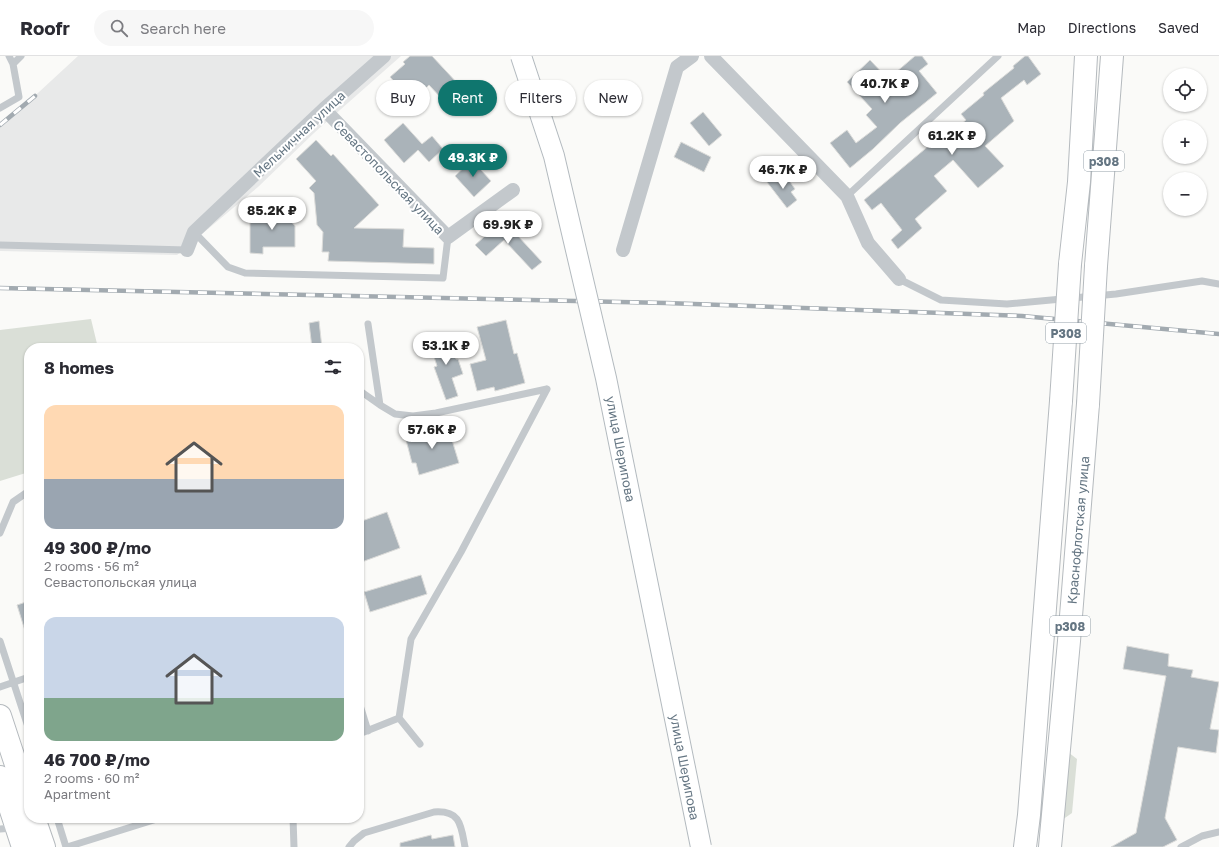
<!DOCTYPE html>
<meta charset="utf-8">
<style>
:root{--surface:#fff;--page:#f7f7f7;--text:#2b2b33;--muted:#7c7c81;--line:#e1e1e2;--accent:#0f766e}
body{margin:0;font-family:"Golos Text",sans-serif;background:var(--page);color:var(--text);height:100vh;display:flex;flex-direction:column;font-size:15px;white-space:nowrap}
*{box-sizing:border-box;margin:0}
p{font-size:13px;color:var(--muted)}
.icon{flex:none;width:22px;height:22px;fill:none;stroke:currentColor;stroke-width:2;stroke-linecap:round;stroke-linejoin:round}
.map{position:relative;flex:1;overflow:hidden}
.side{position:absolute;left:24px;top:287px;width:340px;height:480px;display:flex;flex-direction:column;background:var(--surface);border-radius:16px;box-shadow:0 1px 3px #0004}
.side>*{flex:none}
.top-card{position:absolute;left:376px;top:24px;width:380px;height:36px;display:flex;gap:8px}
.tools{position:absolute;left:1163px;top:12px;display:grid;gap:8px}
.tools a{display:grid;place-items:center;width:44px;height:44px;border-radius:50%;background:var(--surface);box-shadow:0 1px 3px #0004;font-size:20px}
.price{position:absolute;translate:-50% -34px;padding:0 9px;border-radius:14px;background:#fff;color:#222;font-size:13px;line-height:26px;filter:drop-shadow(0 1px 2px #0008)}
.price::after{content:'';position:absolute;left:50%;top:24px;width:12px;height:9px;margin-left:-6px;background:inherit;clip-path:polygon(0 0,100% 0,50% 100%)}
.price.active{background:var(--accent);color:#fff}
ul{padding:0;list-style:none}
li{display:grid;align-content:center;gap:8px;height:212px;padding:0 20px}
li span{display:grid;place-items:center;height:124px;border-radius:12px;color:#555}
li>.icon{margin-inline-start:auto}
span .icon{width:72px;height:72px;fill:#fffc;stroke-width:1}
li b{font-size:17px}
h2{display:flex;justify-content:space-between;align-items:center;height:48px;padding:0 20px;font-size:17px}
.tag{padding:0 14px;border-radius:18px;background:var(--surface);box-shadow:0 1px 3px #0004;font-size:14px;line-height:36px}
.tag.active{background:var(--accent);color:#fff}
header{display:flex;align-items:center;gap:24px;box-sizing:border-box;height:56px;padding:0 20px;background:var(--surface);border-bottom:1px solid var(--line)}
header strong{font-size:19px}
nav{display:flex;gap:22px;margin-inline-start:auto;font-size:14px}
.search{width:280px;height:36px;background:var(--page);display:flex;align-items:center;gap:10px;box-sizing:border-box;padding:0 14px;border-radius:22px;color:var(--muted);font-size:15px}
.map>svg:first-child{display:block}
</style>
<header>
<strong>Roofr</strong>
<div class="search"><svg class="icon" aria-label="search" viewBox="0 0 24 24"><circle cx="10" cy="10" r="6"/><path d="M15 15l6 6"/></svg>Search here</div>
<nav><a>Map</a><a>Directions</a><a>Saved</a></nav>
</header>
<div class="map">
<svg width="1219" height="791" viewBox="0 0 1219 791">
<rect width="100%" height="100%" fill="#fafaf8"/>
<!-- built -->
<path fill="#e8e9e9" d="M78,0h323l-87,77 -56,54 -81,68 -177,-4v-123z"/>
<!-- green -->
<path fill="#dadfd7" d="M91,263l7,29h-69v124l-29,9v-151z
M1064,693l13,10 -5,54 -13,9z"/>
<!-- building -->
<path fill="#aab3b9" stroke="#dcdcda" d="M410,0h22l27,29 1,-1 13,14 -17,16 -27,-29 -17,16 -22,-24 15,-13 -2,-2z
M915,0h7l6,8 -9,7 18,22 -37,30 -27,26 -23,19 -20,-25 17,-13 9,13 21,-16 -11,-12 6,-6 -25,-27 23,-22 18,19z
M1025,0h3l13,18 -14,11 -3,-5 -23,18 13,23 -29,25 19,20 -26,22 -25,-28 -19,16 13,15 -32,28 7,9 -24,21 -7,-9 11,-10 -21,-27 -9,7 -8,-10 73,-61 3,4 26,-23 -5,-6 23,-19 -1,-2 31,-25 -1,-2z
M703,56l19,23 -13,11 -19,-23z
M403,67l19,21 10,-8 11,13 -14,13 -11,-12 -14,13 -20,-23z
M316,84l15,16 2,-2 46,51 -25,23 50,1 -1,18 31,1v16l-106,-3 1,-9h-7l1,-20 -6,-7 -3,-32 -5,-5 7,-7 -20,-22z
M681,86l30,15 -7,15 -30,-15z
M472,104l19,21 -17,16 -19,-21z
M777,118l7,9 4,-4 7,10 -4,3 6,8 -10,8 -20,-26z
M277,149l18,21v21h-32v7l-13,-1v-30z
M505,166l37,40 -10,8 -28,-30 -18,16 -11,-11 18,-16 2,2z
M506,264l8,34 3,-1 8,30 -30,8 -1,-4 -17,4 -7,-27 16,-4 -9,-33z
M319,265l3,27h-10l-3,-25z
M438,279l3,7 8,-2 7,19h2l5,15 -11,4 6,18 -12,4 -12,-33 3,-1 -9,-28z
M448,371l11,36 -40,12 -3,-12h-4l-7,-27 21,-6 1,3z
M387,456l13,36 -41,15v-41z
M421,519l6,19 -57,18 -6,-20z
M29,545v35l-2,1 -10,-32z
M1127,590l42,8 -1,12 25,4 -2,7 28,5 -9,47 9,1 -3,23 -38,-6 -13,71 12,22 -14,7h-52l25,-14 30,-157 -43,-7z
M431,779l1,4 21,-4 2,12h-55v-4z"/>
<g fill="none" stroke-linecap="round" stroke-linejoin="round">
<defs>
<path id="primary" d="M1070,208l9,-82 7,-126
M1096,210l16,-210
M0,660l29,88
M0,721l23,70
M34,762l10,29
M1025,791l4,-32 32,-414
M1050,791l19,-206 19,-237"/>
</defs>
<!-- primary casing -->
<use href="#primary" stroke="#b5babe" stroke-width="24"/>
<!-- lane -->
<path stroke="#c3c8cc" stroke-width="7" d="M9,0l4,8 8,-8
M0,52l19,-11 -6,-33
M847,140l151,-140
M194,176l34,35 17,6 198,5 5,-41
M0,189l187,5
M899,223l42,21 66,4 109,-10 86,-13 17,3
M368,268l12,81 15,9 18,2 23,-3 111,-24
M359,336l4,1 17,12
M0,477l13,-31 16,-11
M0,585l29,89
M0,631l29,-10
M359,646l9,29
M359,678l40,-16
M420,688l-21,-26 12,-79 50,-87 86,-163
M57,762l9,29
M293,762l1,29
M0,773l13,-1
M67,791l93,-29
M349,791l5,-6 10,-8 70,-21c27,-2 27,14 31,35
M1181,791l21,-11 17,-4"/>
<!-- street -->
<path stroke="#c3c8cc" stroke-width="14" d="M711,0l136,140 21,47 31,36
M324,53l124,128 65,-47
M187,194l7,-18 130,-123 60,-53
M623,194l54,-183 15,-11"/>
<!-- primary -->
<use href="#primary" stroke="#fff" stroke-width="22"/>
<defs>
<path id="rail" d="M0,69l35,-29
M0,232l666,15 356,13 197,18"/>
</defs>
<!-- rail casing -->
<use href="#rail" stroke="#a2aab0" stroke-width="4.5"/>
<!-- rail -->
<use href="#rail" stroke="#fff" stroke-width="3" stroke-dasharray="9" stroke-linecap="butt"/>
<defs>
<path id="secondary-bridge" d="M521,0l33,100 52,222 95,469"/>
<path id="primary-bridge" d="M1061,345l9,-137
M1088,348l8,-138"/>
</defs>
<!-- secondary-bridge casing -->
<use href="#secondary-bridge" stroke="#b3babf" stroke-width="22" stroke-linecap="butt"/>
<!-- primary-bridge casing -->
<use href="#primary-bridge" stroke="#b5babe" stroke-width="24" stroke-linecap="butt"/>
<!-- secondary-bridge -->
<use href="#secondary-bridge" stroke="#fff" stroke-width="20"/>
<!-- primary-bridge -->
<use href="#primary-bridge" stroke="#fff" stroke-width="22"/>
</g>
<g text-anchor="middle" dominant-baseline="central" stroke-width="4" stroke-linejoin="round" paint-order="stroke">
<!-- shield labels -->
<g fill="#fff" stroke="#939fa8" stroke-width="1">
<rect x="1084" y="95" width="40" height="20" rx="3"/>
<rect x="1046" y="267" width="40" height="20" rx="3"/>
<rect x="1050" y="560" width="40" height="20" rx="3"/>
</g>
<g font-size="12" font-weight="bold" fill="#657683">
<text x="1104" y="105">p308</text>
<text x="1066" y="277">P308</text>
<text x="1070" y="570">p308</text>
</g>
<!-- street labels -->
<g font-size="13" fill="#657683" stroke="#fff">
<text transform="translate(299 78) rotate(-43)">Мельничная улица</text>
<text transform="translate(389 121) rotate(46)">Севастопольская улица</text>
<text transform="translate(621 393) rotate(79)">улица Шерипова</text>
<text transform="translate(1078 474) rotate(-85)">Краснофлотская улица</text>
<text transform="translate(685 711) rotate(79)">улица Шерипова</text>
</g>
</g>
</svg>
<div class="tools">
<a><svg class="icon" aria-label="locate" viewBox="0 0 24 24"><circle cx="12" cy="12" r="6"/><path d="M12 2v4M12 18v4M2 12h4M18 12h4"/></svg></a>
<a>+</a>
<a>−</a>
</div>
<b class="price" style="left:885px;top:48px">40.7K ₽</b>
<b class="price" style="left:952px;top:100px">61.2K ₽</b>
<b class="price active" style="left:473px;top:122px">49.3K ₽</b>
<b class="price" style="left:783px;top:134px">46.7K ₽</b>
<b class="price" style="left:272px;top:175px">85.2K ₽</b>
<b class="price" style="left:508px;top:189px">69.9K ₽</b>
<b class="price" style="left:446px;top:310px">53.1K ₽</b>
<b class="price" style="left:432px;top:394px">57.6K ₽</b>
<div class="top-card">
<a class="tag">Buy</a>
<a class="tag active">Rent</a>
<a class="tag">Filters</a>
<a class="tag">New</a>
</div>
<section class="side">
<h2>8 homes<svg class="icon" aria-label="filters" viewBox="0 0 24 24"><path d="M4 7h16M4 17h16"/><circle cx="9" cy="7" r="2"/><circle cx="15" cy="17" r="2"/></svg></h2>
<ul>
<li><span style="background:linear-gradient(#ffd9b3 60%,#9aa5b1 0)"><svg class="icon" aria-label="home" viewBox="0 0 24 24"><path d="M3 11l9-7 9 7M6 9v11h12V9"/></svg></span><div><b>49 300 ₽/mo</b><p>2 rooms · 56 m²</p><p>Севастопольская улица</p></div></li>
<li><span style="background:linear-gradient(#c9d6e8 65%,#7fa58c 0)"><svg class="icon" aria-label="home" viewBox="0 0 24 24"><path d="M3 11l9-7 9 7M6 9v11h12V9"/></svg></span><div><b>46 700 ₽/mo</b><p>2 rooms · 60 m²</p><p>Apartment</p></div></li>
</ul>
</section>
</div>
